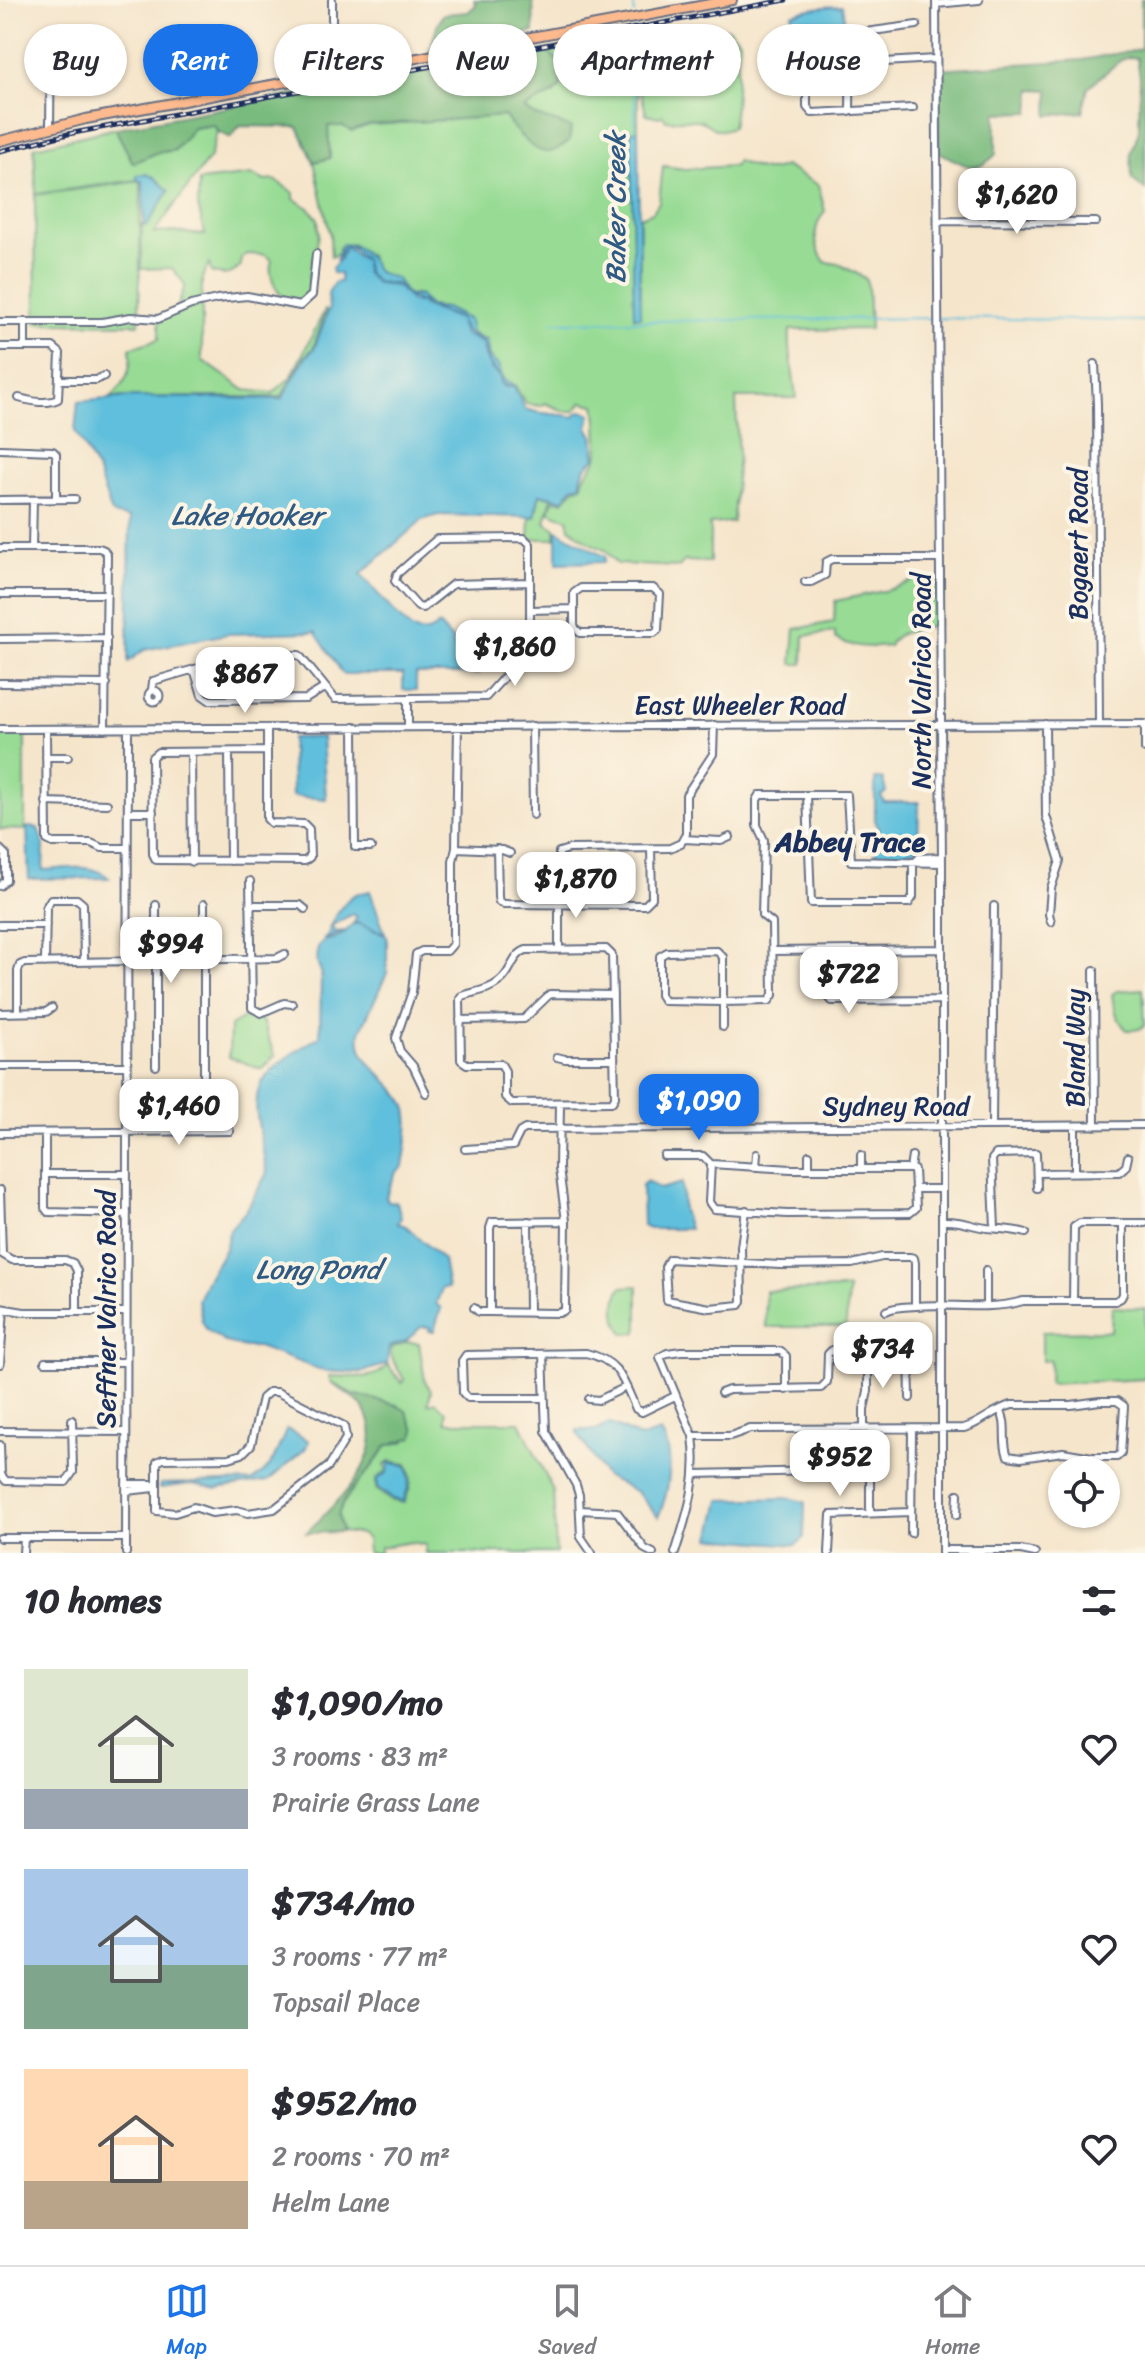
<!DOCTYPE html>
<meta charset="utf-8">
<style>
:root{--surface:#fff;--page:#f7f7f7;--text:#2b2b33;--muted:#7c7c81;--line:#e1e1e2;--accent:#1a73e8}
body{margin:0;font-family:Sriracha,sans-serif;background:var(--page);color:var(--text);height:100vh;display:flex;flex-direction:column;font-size:30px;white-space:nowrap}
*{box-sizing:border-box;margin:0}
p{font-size:26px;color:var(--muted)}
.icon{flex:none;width:44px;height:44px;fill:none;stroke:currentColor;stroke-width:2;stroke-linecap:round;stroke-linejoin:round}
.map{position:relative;height:1553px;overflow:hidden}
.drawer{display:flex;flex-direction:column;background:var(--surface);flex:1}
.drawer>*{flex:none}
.top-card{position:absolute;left:24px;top:24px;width:1098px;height:72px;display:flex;gap:16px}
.tools{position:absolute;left:1048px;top:1456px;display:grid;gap:16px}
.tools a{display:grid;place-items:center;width:72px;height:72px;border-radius:50%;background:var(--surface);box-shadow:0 2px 6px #0004;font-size:40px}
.price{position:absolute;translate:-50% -68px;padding:0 18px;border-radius:16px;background:#fff;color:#222;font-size:26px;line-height:52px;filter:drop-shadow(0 2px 4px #0008)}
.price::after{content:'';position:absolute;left:50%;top:48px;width:24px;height:18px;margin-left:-12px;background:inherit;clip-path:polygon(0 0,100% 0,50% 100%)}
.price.active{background:var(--accent);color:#fff}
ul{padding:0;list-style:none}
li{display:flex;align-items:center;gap:24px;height:200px;padding:0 24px}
li span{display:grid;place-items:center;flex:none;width:224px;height:160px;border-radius:0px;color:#555}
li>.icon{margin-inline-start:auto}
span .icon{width:96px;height:96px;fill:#fffc;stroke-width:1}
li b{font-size:34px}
h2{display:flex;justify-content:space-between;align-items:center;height:96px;padding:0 24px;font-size:34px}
.chip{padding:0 28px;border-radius:36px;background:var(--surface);box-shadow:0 2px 6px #0004;font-size:28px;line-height:72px}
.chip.active{background:var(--accent);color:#fff}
.dock{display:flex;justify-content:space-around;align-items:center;height:112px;border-top:2px solid var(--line);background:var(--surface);font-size:22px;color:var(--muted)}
.dock a{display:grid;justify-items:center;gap:4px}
.dock .active{color:var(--accent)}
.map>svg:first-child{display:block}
</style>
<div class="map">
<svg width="1145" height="1553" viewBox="0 0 1145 1553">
<rect width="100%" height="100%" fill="#fcf5e5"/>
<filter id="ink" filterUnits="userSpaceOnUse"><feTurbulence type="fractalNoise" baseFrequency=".0125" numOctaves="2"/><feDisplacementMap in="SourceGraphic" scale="16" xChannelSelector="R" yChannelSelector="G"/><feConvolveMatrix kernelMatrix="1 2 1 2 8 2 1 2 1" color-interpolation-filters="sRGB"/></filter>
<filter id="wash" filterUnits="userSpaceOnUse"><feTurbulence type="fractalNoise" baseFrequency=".006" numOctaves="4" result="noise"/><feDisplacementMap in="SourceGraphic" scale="32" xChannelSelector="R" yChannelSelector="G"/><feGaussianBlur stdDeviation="1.8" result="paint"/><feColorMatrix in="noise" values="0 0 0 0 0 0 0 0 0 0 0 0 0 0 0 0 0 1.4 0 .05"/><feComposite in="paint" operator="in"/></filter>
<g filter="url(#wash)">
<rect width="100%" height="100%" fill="#f5e5cb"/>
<!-- green -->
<path fill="#97db94" stroke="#598579" stroke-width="2" fill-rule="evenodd" d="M697,25l32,4 11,12c-5,29 -2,58 -8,86 -19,8 -18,-1 -31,-6 -9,-3 -26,0 -35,-1l-3,-5 -4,2 -13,-3 -8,-35v52h-7l3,186 6,-1v-99l13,-5 6,-10 4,-36 22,3 49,-3 3,-5c17,6 30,14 47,5l34,19 7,26c-13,17 -12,34 0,51l14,2 26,14 3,8 2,43 -80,1c-2,23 4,45 6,68h-60l2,55 -5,69 -23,2v38l-26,-1 -5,6 -62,-3 -12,-14 -15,-7 -20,-15 -2,-9 -19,-7 4,-12 11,1 10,-12 8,-3c0,-14 12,-18 15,-28 2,-5 0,-46 -2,-53l-13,-3 -7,9h-11l-19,-8 -3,3 -16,-2 -11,-18 -13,-7 -4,-14 -8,-5 -7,-20 -12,-7 -2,-13 -24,-12 -16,-2 -11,-11h-12l-9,-16 -20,-7 -8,-16 -17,-12 -13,3 -1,7 -7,3 -1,-23 -16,-72 16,-4 -3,-32h16l9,5 17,-6 136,-9 8,11 19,-11 -8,-8 29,-14 8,-11 28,-4 -3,-21 -27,3 -13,-10 93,-19v11l3,-8 17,-1z
M214,125l3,6 -7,26 -56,76 20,-1 31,3 -7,-29 1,-25 54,-6 12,6 10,-1 19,13v6l15,9 9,11 1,16 -10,43 2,16 -7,7 -18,1c-10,-12 -19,-26 -14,-42l-6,-5 -18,-1 -7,4v8c-10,10 -16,10 -29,7l-3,-9 -7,14v22l-25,9 8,-24 -13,-17 -31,1 1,-44 6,-1 21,-33 -15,-14 -17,-2v5l-101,14 -2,-47 83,-19 16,34 23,-9 19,-3 18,-22z
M141,181l-2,143 -103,-1 -1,-128z
M202,304v56l43,30 28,3 18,-16 34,-67 1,1 -13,37 -9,9 -23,40h-170c15,-13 22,-29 19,-49l29,-9v-19z
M540,494l12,4 -7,24 10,6v11h-26l1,-22h5z
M915,580l23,4v40c-17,8 -41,3 -49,22 -18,2 -39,2 -54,-8v-6l-31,4 -1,28h-11l3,-35 39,-7 1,-21 53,-11z
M0,733h25v97l-25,-1z
M1143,989l2,35c-5,7 -11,6 -19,6 -9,-11 -13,-22 -14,-36l5,-3z
M252,1013l8,2 15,41 -13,13 -33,-12 1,-31z
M638,1286v43l-2,4 -11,1c-12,-12 -11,-33 -4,-47z
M848,1289l-2,38h-80l-1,-36z
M1112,1307l33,2v70l-96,5 1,-24 -8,1v-29l69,-1z
M407,1342l12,1 6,38 6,10 -3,13 8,-2 10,10v10h74l33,69 3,62h-131l1,-8 -14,-3 -32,5v6h-12l-1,-14 -6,-5 -19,-2 -4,-17c9,-27 36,-45 48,-69l20,-5 -9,-36 -45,-11 -21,-11 -2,-7c20,0 46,6 59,-11l14,18 2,-3c-5,-12 -14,-18 -13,-32zM389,1461l18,3c7,14 3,26 -3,39l-14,-3 -14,-11v-10l11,-8 -2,-6z"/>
<!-- forest -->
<path fill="#79bb7e" stroke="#4a756e" stroke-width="2" d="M474,0h59l1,32 -106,21c8,-13 5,-27 16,-39l24,-2 8,-7z
M1141,0h4v190l-13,-11 -1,-25 8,-24 1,-53 -3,-19 -8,-1 -8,3 -33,27 -5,25 -35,3 1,-25 -17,-1 -2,23 -34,1v41c-21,23 -32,10 -57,-2l-1,-83 144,-9 59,-11z
M546,51l13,10 2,25 -8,8 -29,14c13,12 32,12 47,20l-2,13c-7,5 -15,12 -24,11 -14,-2 -34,-25 -40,-36l-136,9 -18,6 -8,-5h-15l2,32 -16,4 -16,-35 -58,-1 -10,12 -13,-7 -3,-6 -21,3 -18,22 -19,3 -23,10 -16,-31v-4l352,-66z
M331,1383l21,11 44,11 10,6 9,19 -2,7 -27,9c-12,24 -39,42 -48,69l4,17 -36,1c30,-31 85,-75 59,-123 -6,-11 -24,-20 -34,-27z"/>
<!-- water -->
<path fill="#5ebfdc" stroke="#3c779d" stroke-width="2" d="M842,6l3,17c-20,5 -40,3 -45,25l-7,1 -1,-35c17,-6 32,-8 50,-8z
M631,131h7l2,186h-6z
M146,174l8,3 15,14 -21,33 -4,2 -1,-45 -6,-1v-5z
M342,244c17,0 28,12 35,28l20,7 10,16 13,1 9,10 16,2 24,12 2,13 12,7 3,-1 3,18 9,8 5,14 11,7h-8l-5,-4v-7c-12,-6 -15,-21 -18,-33l-17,-10 -7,-14 -35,-14 -2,-3c-13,-1 -17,-8 -25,-17l-20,-2 -11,-11v-10l-14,-13 -7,-2 -9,15z
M345,247l20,15v10l12,12 20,2 15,16h9l2,4 36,13 5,15 18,9c2,12 6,27 18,33v7l5,4h9l11,22c16,6 31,4 48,8l8,-6 10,3 -3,13 5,9 3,22c-9,6 -16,15 -15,27l-8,2 -10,13 -23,-6 -6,23 -96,-2 -16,5 -61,54c10,11 42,52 54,57 10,4 17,0 24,-6l15,17c0,14 14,23 23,32h-61v16h-13v-16h-60l-28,-42 -87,2 -84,16 -16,12 2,-144 -18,-4 -15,-44 -22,-39 3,-29 50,-5 154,2 23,-41 9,-9 15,-40 -1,-15 6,-11 6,-1v-8l-7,-1 -1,-5 8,-9z
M557,530l48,27 -1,5 -47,1z
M322,737l4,62 -34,-3 -1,-58z
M875,779h8l3,13 -5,4 3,6h35l-1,47 -19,5h-24v-15l3,-11 -3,-8z
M27,827l11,1 6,17 -1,25c22,-1 50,-8 66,8l-80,1z
M370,891l15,42 -31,-11 3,-5 -4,-3 -21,11 2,7 11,-1 -22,9 6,-7c0,-11 17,-35 27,-39 4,-2 9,-1 14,-3z
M352,924h8l27,12v37l-27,59c-5,33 33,46 45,72 8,16 0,46 -2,63l-7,5 -10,25 2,4 9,1 4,16 -3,5 8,3 37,34 5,28h-6l-6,16 5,4 -7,23h-5l1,-4h-9l-15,14 -17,6 -2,17 -28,9 -35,-2 -66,-24h-13l-20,-5 -18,-12 -5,-9 -4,-21 8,-19 19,-32 5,-20 16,-18 21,-38c-15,-85 -26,-88 53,-137l1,-64 -4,-10 1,-15 7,-7c10,0 22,-7 27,-16z
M647,1181l13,8 22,-6 1,27 6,19h-40l-6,-3 -1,-41z
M609,1423l32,15 19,-6c17,20 8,64 -2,85l-21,-25 -32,-16 -27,-42v-4h20z
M287,1429l22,12 -4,8 -37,32 -51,8 -26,-5 -31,4v-4l92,-3 12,-9 9,-12z
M389,1463l17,2c6,13 2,25 -3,37l-12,-4 -13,-10 -1,-8 11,-8z
M788,1498l17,4 -1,36 -8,7 -85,-7 9,-38z"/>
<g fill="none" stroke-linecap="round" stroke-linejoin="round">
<!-- stream -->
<path stroke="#5ebfdc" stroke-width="2" d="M634,0v14
M634,21l1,109
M553,322l380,-4 212,3"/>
</g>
</g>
<g filter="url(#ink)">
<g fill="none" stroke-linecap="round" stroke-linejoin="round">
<defs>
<path id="minor" d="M332,0v75
M936,0l6,863v690
M936,4l43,-4
M851,64l84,-5
M913,108l-101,5 -5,-6v-62l6,-6 104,-14
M850,112l1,-80
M50,127l1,-95
M939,221l157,1
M0,322h102l29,-5 27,2 33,-14 26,-6 30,-3 53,10 12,-11 4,-41
M0,347h53l7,6 -2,46c-12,6 -27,2 -39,-1
M25,347v-26
M1095,364l2,40 2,320
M60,380h36l8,-4
M0,449l53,2 3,3v45
M0,500l75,-1
M524,538l6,6v38l-77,2 -30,24 -5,-1 -23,-26 2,-7 40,-35z
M0,548h99l5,2 3,5 -2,174
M32,548l1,-48
M805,582h6l14,-7 1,-13 6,-3h108
M581,588h72l7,6 -2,36 -4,3h-74l-6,-6v-34z
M0,594h107
M530,610l44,-1
M477,631l9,20 23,21
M0,639l107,-1
M194,669l8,26 7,5 97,-1 18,-11
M0,683l107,1
M152,690l1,-9 87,-25 59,-1 36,44 151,-2 44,-49v-66
M148.5 696a5.5 5.5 0 1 1 11 0a5.5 5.5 0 1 1-11 0Z
M408,698v28
M1045,724l1,92 14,45 -9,27 -2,26 2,8
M1145,724v25
M532,726l1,89
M354,727l1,120h16
M0,729l1145,-5
M46,729l1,111 6,3h38l11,5h25
M267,729v90l4,4 33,1 5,5 1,28 -5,4 -149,-1 -3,-6 -1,-97 6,-5 109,-1
M191,752l1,110
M229,752l1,109
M46,757h22
M807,795l4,108h98l4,-6v-35
M46,802l61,2
M128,812h25
M684,839l37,2 9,-4
M456,848l46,2 8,3
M0,849l6,6v25l-6,6
M497,849l1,48 1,5 5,2 141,1 7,-7 -1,-50
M915,862l4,-4 23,-1
M250,881l2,127 9,5 23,-10 8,1
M250,905h50l5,4
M0,925h46
M606,949l6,6 3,142 -3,5 -100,1 -7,-6v-26l-4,-7h-34l-6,-4 -1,-61 2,-3c14,-5 26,-5 38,-15 12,-9 12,-26 26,-31z
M559,950v-98l10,-3 101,-1 11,-5 5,-9v-39l27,-41 1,-29
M717,951l6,6v45l-59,-1 -4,-6v-39l7,-4z
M773,951l168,-2
M827,951v44l5,6 109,-1
M127,957h22l3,3
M45,963l1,-56 5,-8h26l6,5 1,58
M1094,970l1,156
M18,1012v-41l2,-6 5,-2 252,-5 8,-4
M0,1013l46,-1 6,-4
M460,1020l64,-1 26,-25 63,1
M723,1027v-25l46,-1 4,-6 -1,-72 -10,-8 2,-75 -7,-15v-25l3,-5h87l4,66 91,2
M557,1057l8,2h49
M0,1066h126
M156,1066v-161
M204,1084v-180
M426,1093l-13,-27 -13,-15 -4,-13 16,-46 4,-38 6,-3h25l6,-7v-83l3,-13 2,-121
M560,1103l-1,66 7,52 -1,89 -6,3 -69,-1v-84l2,-6 74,-1
M992,1126l2,-220
M0,1133l230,-2
M45,1133v75l3,4 79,2
M465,1149l48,-3 7,-14 5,-3 620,-4
M664,1156h39l8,8
M711,1164l80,5h119l4,1 2,38 -6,5 -123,1 -73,-5 -5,-7z
M756,1167l1,-13
M809,1169v-14
M861,1169v-14
M910,1169l2,-13
M1037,1173l82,-1 7,-6 2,-9
M1075,1173v-47
M45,1174h82
M916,1189h26
M0,1190l2,64 10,6h53l8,3 4,8v41
M746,1210l-5,37 1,54 -2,4 -30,3 -43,-8 -2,-33 4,-8 111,6 72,-1 30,-7h28l4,1 1,5v43
M528,1221l1,91
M943,1221c20,-1 27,5 44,7 14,1 25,1 39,5
M995,1228l-3,-69 4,-5 40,-1 1,35
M1073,1301l1,-74 6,-4h65
M986,1306v-36
M0,1308l24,4h102
M474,1308l5,4h11
M886,1311c10,-5 19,-4 30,-5 35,-3 73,5 107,-5h92l6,-3 2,-4v-71
M543,1354l3,77 30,54 3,10 2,42 11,16
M45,1362h81
M0,1364l4,-55
M269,1392h8l67,34 2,12 -17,28 -55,43 -26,4 -11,-3 -25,3 -18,-6 -19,6 -18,-2v-49l6,-3 66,-1 13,-4 9,-9 11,-47z
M721,1393l8,-3 92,-2 6,-6 1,-28 4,-4h72l5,4 1,44
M544,1398h-76l-5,-5 -1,-32 4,-6 120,-2c34,8 37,27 50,56l6,3 33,-16
M589,1399l10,1 27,-13
M864,1429v-20l4,-18v-41
M0,1431l126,1
M693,1436h37l20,-7 214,-1c18,-5 30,-19 48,-23h59l29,-4h17l7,5 -3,47 -4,4h-25l-29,-5 -42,6 -13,-2c-7,-15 1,-32 -8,-46
M0,1445l1,30 5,6 60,1 7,-10 -1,-52
M866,1459l4,6v48
M694,1474l127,-3
M126,1484h25
M126,1491l29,-3
M580,1510l37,2 28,37 8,4
M957,1515l1,-21
M911,1533l1,-104
M0,1538h126
M942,1550h79l14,3
M23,1553l1,-15
M126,1553l2,-824
M675,1553c13,-41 24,-73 18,-117l-33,-79 7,-4 14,-2h100l5,5v34
M829,1553l2,-38 80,-3"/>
<path id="major" d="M0,141l86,-22 646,-119"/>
</defs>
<!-- minor casing -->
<use href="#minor" stroke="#676f84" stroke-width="10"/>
<!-- major casing -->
<use href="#major" stroke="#676f84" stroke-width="12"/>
<!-- minor -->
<use href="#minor" stroke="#fff" stroke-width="6"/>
<!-- major -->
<use href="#major" stroke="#fcba8e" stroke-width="8"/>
<defs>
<path id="rail" d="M0,151l68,-17 718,-134"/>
</defs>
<!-- rail casing -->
<use href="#rail" stroke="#1b2f5e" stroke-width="5"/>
<!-- rail -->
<use href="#rail" stroke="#fcf5e5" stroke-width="2" stroke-dasharray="6" stroke-linecap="butt"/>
</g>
</g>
<g text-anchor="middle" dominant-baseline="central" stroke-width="8" stroke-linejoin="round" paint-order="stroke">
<!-- street labels -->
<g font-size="26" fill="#1b2f5e" stroke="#fcf5e5">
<text transform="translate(1078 544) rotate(-90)">Bogaert Road</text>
<text transform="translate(921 681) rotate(-90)">North Valrico Road</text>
<text x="740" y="705">East Wheeler Road</text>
<text transform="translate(1075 1048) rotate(-90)">Bland Way</text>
<text x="896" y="1106">Sydney Road</text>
<text transform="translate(106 1309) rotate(-90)">Seffner Valrico Road</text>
</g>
<!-- water labels -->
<g font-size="28" font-style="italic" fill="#2f5a84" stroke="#fcf5e5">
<text transform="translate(615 208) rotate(-90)">Baker Creek</text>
<text x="247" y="515">Lake Hooker</text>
<text x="318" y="1269">Long Pond</text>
</g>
<!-- neighbourhood labels -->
<g font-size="28" font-weight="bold" fill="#1b2f5e" stroke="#fcf5e5">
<text x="850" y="841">Abbey Trace</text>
</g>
</g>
</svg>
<div class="tools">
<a><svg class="icon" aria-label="locate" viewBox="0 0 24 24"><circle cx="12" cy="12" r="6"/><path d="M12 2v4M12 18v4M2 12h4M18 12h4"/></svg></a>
</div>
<b class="price" style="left:1017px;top:236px">$1,620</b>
<b class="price" style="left:515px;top:688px">$1,860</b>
<b class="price" style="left:245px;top:715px">$867</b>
<b class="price" style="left:576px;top:920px">$1,870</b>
<b class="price" style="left:171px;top:985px">$994</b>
<b class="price" style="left:849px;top:1015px">$722</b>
<b class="price active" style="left:699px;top:1142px">$1,090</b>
<b class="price" style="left:179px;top:1147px">$1,460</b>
<b class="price" style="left:883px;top:1390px">$734</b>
<b class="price" style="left:840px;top:1498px">$952</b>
<div class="top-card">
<a class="chip">Buy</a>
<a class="chip active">Rent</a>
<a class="chip">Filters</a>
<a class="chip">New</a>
<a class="chip">Apartment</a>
<a class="chip">House</a>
</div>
</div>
<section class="drawer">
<h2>10 homes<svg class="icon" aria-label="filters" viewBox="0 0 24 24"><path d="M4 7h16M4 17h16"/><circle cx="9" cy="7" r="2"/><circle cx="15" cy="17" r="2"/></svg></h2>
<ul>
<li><span style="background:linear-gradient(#dfe7d0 75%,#9aa5b1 0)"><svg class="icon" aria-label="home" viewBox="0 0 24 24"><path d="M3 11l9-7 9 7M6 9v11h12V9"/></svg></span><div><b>$1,090/mo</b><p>3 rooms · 83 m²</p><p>Prairie Grass Lane</p></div><svg class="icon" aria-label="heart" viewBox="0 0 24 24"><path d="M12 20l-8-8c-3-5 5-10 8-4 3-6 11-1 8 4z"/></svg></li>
<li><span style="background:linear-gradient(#a9c7e8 60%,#7fa58c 0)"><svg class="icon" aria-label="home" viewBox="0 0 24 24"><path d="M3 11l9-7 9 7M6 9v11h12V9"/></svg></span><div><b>$734/mo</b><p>3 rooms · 77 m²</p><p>Topsail Place</p></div><svg class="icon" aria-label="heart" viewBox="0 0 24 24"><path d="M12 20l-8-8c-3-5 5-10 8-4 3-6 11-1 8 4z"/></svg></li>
<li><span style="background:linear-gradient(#ffd9b3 70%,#b9a48a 0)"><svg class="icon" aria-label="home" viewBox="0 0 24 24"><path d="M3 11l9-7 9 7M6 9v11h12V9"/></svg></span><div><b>$952/mo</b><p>2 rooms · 70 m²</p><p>Helm Lane</p></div><svg class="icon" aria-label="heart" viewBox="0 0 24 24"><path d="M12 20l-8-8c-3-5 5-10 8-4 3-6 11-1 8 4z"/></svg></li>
</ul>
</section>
<nav class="dock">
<a class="active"><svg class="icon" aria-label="map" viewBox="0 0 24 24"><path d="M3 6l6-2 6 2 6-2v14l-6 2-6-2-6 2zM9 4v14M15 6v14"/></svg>Map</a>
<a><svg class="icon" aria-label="saved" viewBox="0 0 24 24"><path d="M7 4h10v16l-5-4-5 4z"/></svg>Saved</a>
<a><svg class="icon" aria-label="home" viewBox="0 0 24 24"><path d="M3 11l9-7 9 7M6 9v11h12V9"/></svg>Home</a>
</nav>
